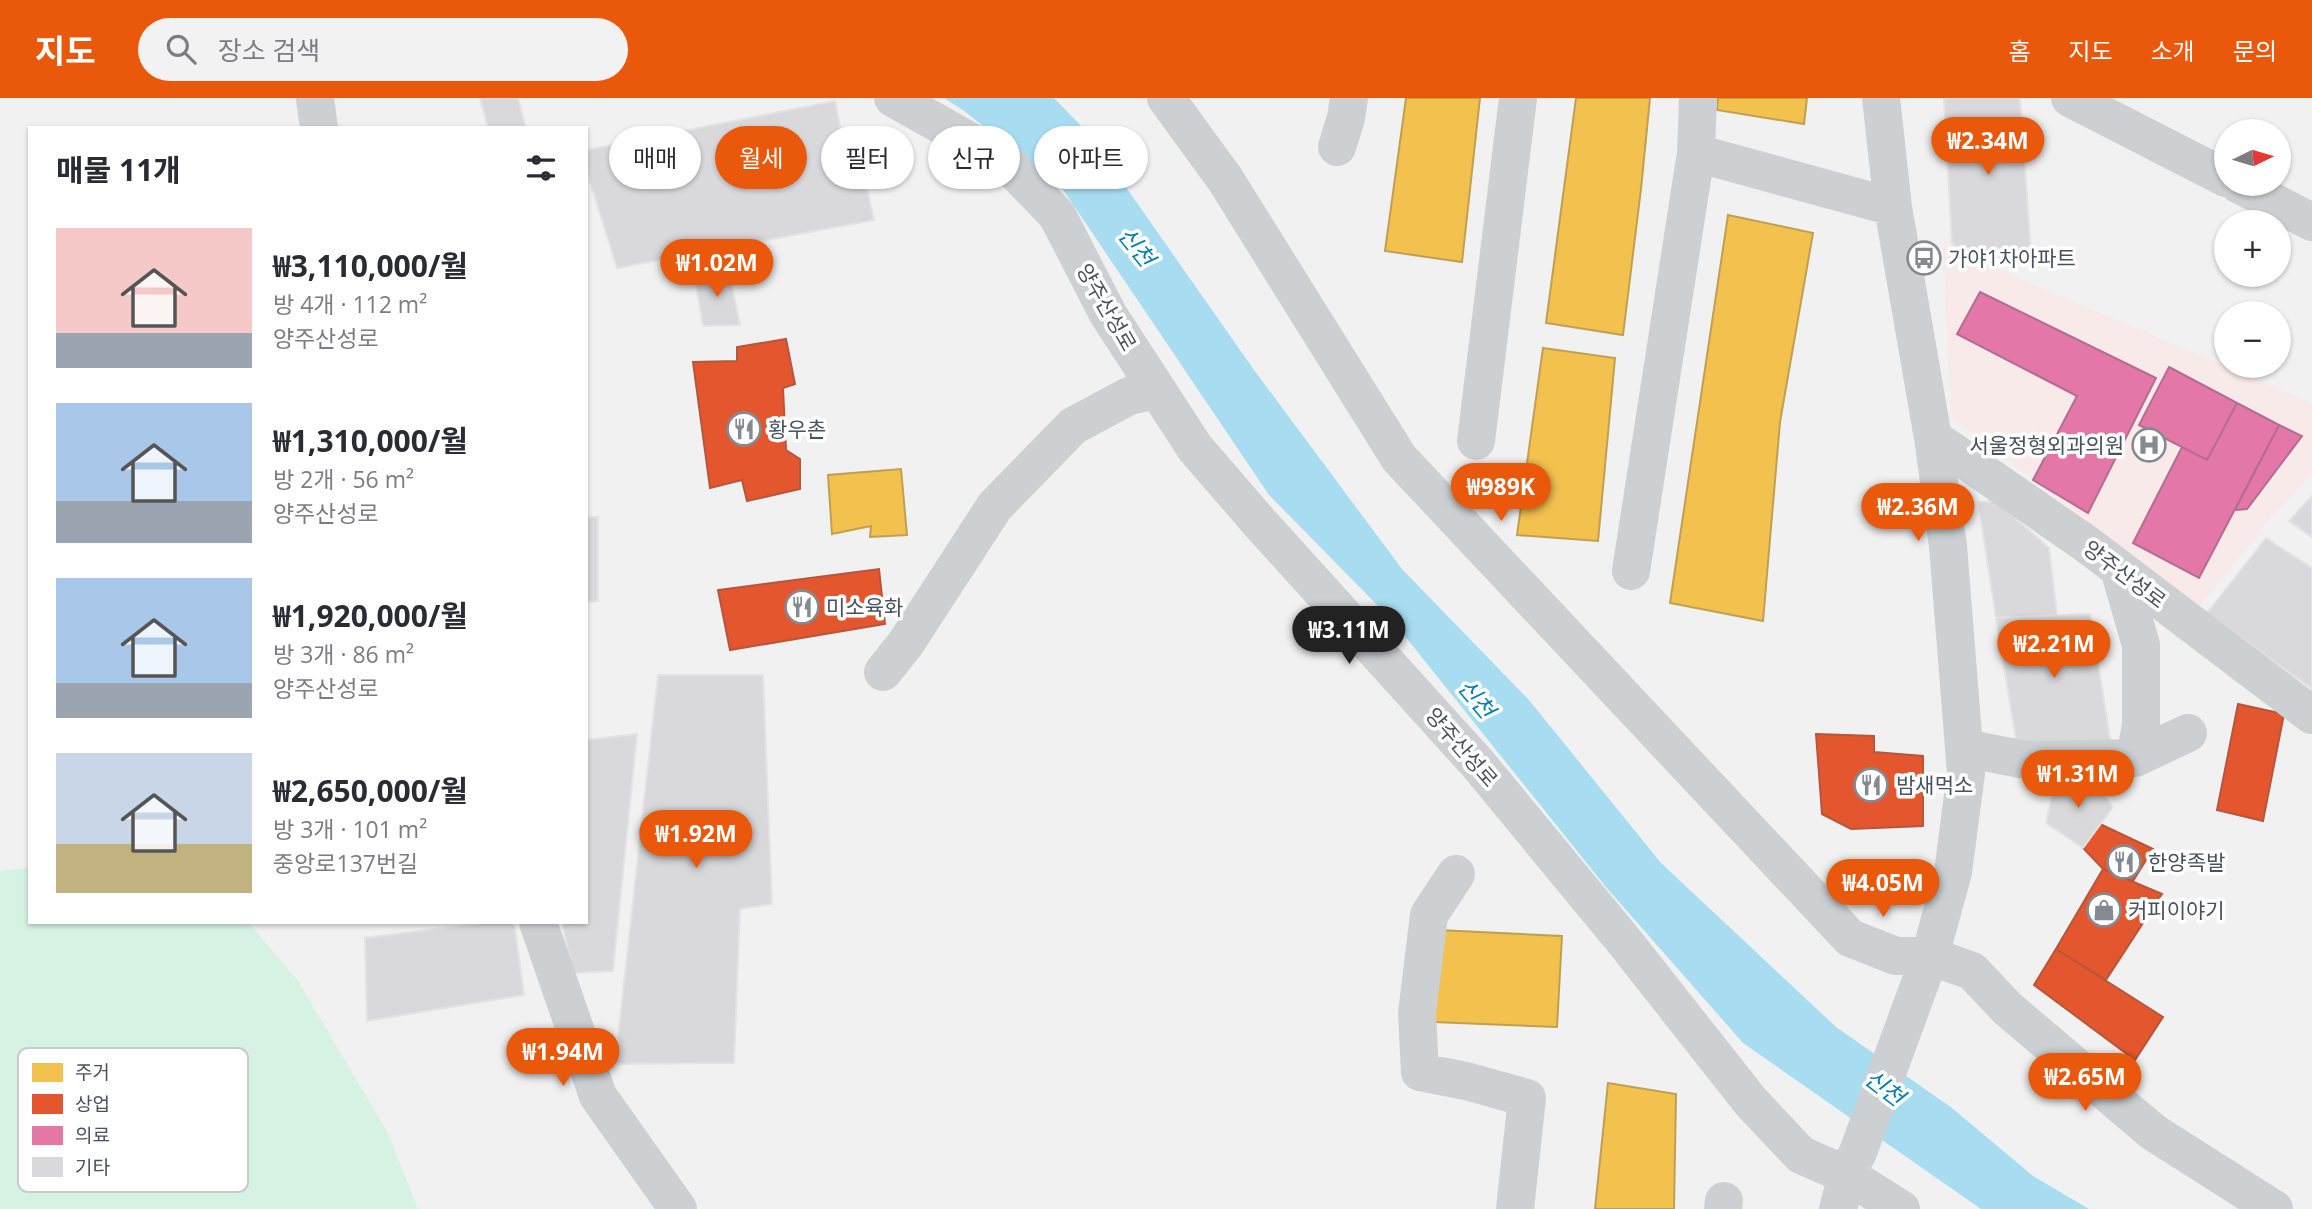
<!DOCTYPE html>
<html lang="ko">
<meta charset="utf-8">
<style>
:root{--surface:#fff;--page:#f2f2f3;--text:#2b2b33;--muted:#7c7c81;--accent:#ea580c}
body{margin:0;font-family:"Open Sans","Noto Sans KR",sans-serif;background:var(--page);color:var(--text);height:100vh;display:flex;flex-direction:column;font-size:26px;white-space:nowrap}
*{box-sizing:border-box;margin:0}
p{font-size:23px;color:var(--muted)}
.icon{flex:none;width:38px;height:38px;fill:none;stroke:currentColor;stroke-width:2;stroke-linecap:round;stroke-linejoin:round}
.map{position:relative;flex:1;overflow:hidden}
.side{position:absolute;left:28px;top:28px;width:560px;height:798px;display:flex;flex-direction:column;background:var(--surface);border-radius:0px;box-shadow:0 2px 5px #0004}
.side>*{flex:none}
.hud{position:absolute;left:609px;top:28px;width:665px;height:63px;display:flex;gap:14px}
.needle{width:46px;rotate:85deg}
.buttons{position:absolute;left:2214px;top:21px;display:grid;gap:14px}
.buttons a{display:grid;place-items:center;width:77px;height:77px;border-radius:50%;background:var(--surface);box-shadow:0 2px 5px #0004;font-size:35px}
.price{position:absolute;translate:-50% -60px;padding:0 16px;border-radius:24px;background:var(--accent);color:#fff;font-size:23px;line-height:46px;filter:drop-shadow(0 2px 4px #0008)}
.price::after{content:'';position:absolute;left:50%;top:42px;width:21px;height:16px;margin-left:-10px;background:inherit;clip-path:polygon(0 0,100% 0,50% 100%)}
.price.active{background:#222;color:#fff}
ul{padding:0;list-style:none}
li{display:flex;align-items:center;gap:21px;height:175px;padding:0 28px}
li span{display:grid;place-items:center;flex:none;width:196px;height:140px;border-radius:0px;color:#555}
li>.icon{margin-inline-start:auto}
span .icon{width:84px;height:84px;fill:#fffc;stroke-width:1}
li b{font-size:30px}
h2{display:flex;justify-content:space-between;align-items:center;height:84px;padding:0 28px;font-size:30px}
.chip{padding:0 24px;border-radius:32px;background:var(--surface);box-shadow:0 2px 5px #0004;font-size:24px;line-height:63px}
.chip.active{background:var(--accent);color:#fff}
header{display:flex;align-items:center;gap:42px;box-sizing:border-box;height:98px;padding:0 35px;background:var(--accent);color:#fff}
header strong{font-size:33px}
nav{display:flex;gap:38px;margin-inline-start:auto;font-size:24px}
.search{width:490px;height:63px;background:var(--page);display:flex;align-items:center;gap:18px;box-sizing:border-box;padding:0 24px;border-radius:38px;color:var(--muted);font-size:26px}
.map>svg:first-child{display:block}
</style>
<header>
<strong>지도</strong>
<div class="search"><svg class="icon" aria-label="search" viewBox="0 0 24 24"><circle cx="10" cy="10" r="6"/><path d="M15 15l6 6"/></svg>장소 검색</div>
<nav><a>홈</a><a>지도</a><a>소개</a><a>문의</a></nav>
</header>
<div class="map">
<svg width="2312" height="1111" viewBox="0 0 2312 1111">
<rect width="100%" height="100%" fill="#f2f1f1"/>
<!-- medical -->
<path fill="#f8eae8" d="M1943,148l369,157v70l-43,47 -71,88 -247,-191z"/>
<!-- green -->
<path fill="#d5f2e2" d="M30,770v54h218l50,59 90,152 30,76h-418v-338z"/>
<!-- water -->
<path fill="#a8ddf1" d="M944,0h110l34,35 166,237 148,199 127,131 132,163 175,164 116,81 81,68 56,33h-108l-238,-166 -138,-157 -213,-266 -123,-125 -205,-304 -101,-81z"/>
<!-- homes -->
<path fill="#f2c14e" stroke="#bfa053" stroke-width="2" d="M1406,0h74l-18,164 -77,-11z
M1576,0h74l-9,91 -18,146 -77,-12z
M1718,0h89l-3,26 -87,-14z
M1728,117l85,18 -33,189 -17,199 -93,-18z
M1543,250l72,10 -17,183 -81,-6z
M901,371l6,66 -37,2 1,-11 -39,8 -4,-59z
M1439,832l123,6 -5,91 -123,-5z
M1608,985l68,11 -2,115h-79z"/>
<!-- shops -->
<path fill="#e4572e" stroke="#b5563d" stroke-width="2" d="M786,241l9,45 -12,4 3,62 14,9v30l-53,12 -5,-21 -32,8 -17,-126 44,-1v-14z
M879,471l6,55 -155,26 -12,-60z
M2238,606l46,10 -21,107 -46,-11z
M1816,636l58,2v16l49,4v70l-72,3 -29,-15z
M2100,726l53,25 -20,32 -30,-12 -20,-21z
M2103,771l59,25 -56,86 -50,-31z
M2056,851l107,68 -28,43 -101,-75z"/>
<!-- health -->
<path fill="#e377a8" stroke="#b46c92" stroke-width="2" d="M1980,194l176,86 -68,135 -55,-33 44,-84 -120,-62z
M2169,269l68,36 -30,57 -68,-35z
M2237,305l42,22 -80,153 -66,-35 49,-96 25,13z
M2279,327l23,11 -55,73 -12,1z"/>
<!-- building -->
<path fill="#d9d9db" stroke="#e3e3e4" stroke-width="2" d="M480,0h38l8,30h-38z
M1944,0h76l12,168 -80,-21z
M835,3l6,30 14,3 19,86 -257,48 -31,-99v-19z
M729,173l11,54 -37,1 -9,-53z
M2312,398v41l-23,-16z
M1996,403l53,47 8,67 -61,3 -18,-116z
M586,419h12v84l-12,1z
M2266,440l46,30v121l-105,-76z
M2090,516l21,130 -94,2 -21,-128z
M658,577h105l9,229 -32,5 -6,154 -119,1z
M637,636l-24,237 -40,2 -11,-51h24v-182z
M2092,681l21,28 -30,41 -37,-25 8,-37z
M489,824h25l10,73 -157,26 -2,-83z"/>
<g fill="none" stroke-linecap="round" stroke-linejoin="round">
<!-- minor -->
<path stroke="#cdd0d2" stroke-width="38" d="M315,0l4,30
M893,0l112,63 52,54 51,99 87,134 64,74 219,242 146,177 127,161 50,53 46,20 54,34
M1166,0l59,81 174,279 451,480 46,18h34l42,15 36,38 145,123 121,77
M1698,0l-2,55 197,54
M2070,0l156,80
M1337,49l9,-29 3,-20
M2238,86l74,38
M1933,340l152,105 227,172
M1476,343l42,-343
M1631,473l65,-418
M883,574l23,-29 89,-137 78,-80 56,-30 28,-6
M1964,650l62,12 109,-2 6,-33v-80l-22,-76
M2135,660l53,-25
M1456,776l-27,41 -12,98 3,59 46,9 61,17 -12,111
M538,824l60,174 80,113
M1723,1111l1,-8
M1838,1111l9,-34 11,-23 72,-196 23,-84 13,-99 -18,-227 -15,-108 -40,-231 -12,-109"/>
</g>
<!-- icons -->
<defs>
<symbol id="bus-ring" viewBox="-11 -11 22 22"><circle r="9.5" fill="#fff" stroke="#838a92" stroke-width="1.5"/><path d="M-5-6H5V4H4V6H2V4H-2V6H-4V4H-5ZM-3.5-4V0h7V-4ZM-3.5 1.2v1.5H-2V1.2ZM2 1.2v1.5H3.5V1.2Z" fill="#838a92"/></symbol>
<symbol id="restaurant-ring" viewBox="-11 -11 22 22"><circle r="9.5" fill="#fff" stroke="#838a92" stroke-width="1.5"/><path d="M-5-6h1v4h1v-4h1v4h1v-4h1v5L-1.5 .5V6h-2V.5L-5-1ZM5-6V6H3V1.5H1.5Q1.5-4 5-6Z" fill="#838a92"/></symbol>
<symbol id="hospital-ring" viewBox="-11 -11 22 22"><circle r="9.5" fill="#fff" stroke="#838a92" stroke-width="1.5"/><path d="M-5-5h3v3.5h4V-5h3V5h-3V1.5h-4V5h-3Z" fill="#838a92"/></symbol>
<symbol id="shop-ring" viewBox="-11 -11 22 22"><circle r="9.5" fill="#fff" stroke="#838a92" stroke-width="1.5"/><path d="M-5-2.5h2.3a2.7 3.5 0 0 1 5.4 0H5L5.5 6h-11ZM-1.5-2.5h3a1.5 2.3 0 0 0-3 0Z" fill="#838a92"/></symbol>
</defs>
<g fill-rule="evenodd">
<use href="#bus-ring" x="1905" y="141" width="38" height="38"/>
<use href="#restaurant-ring" x="725" y="312" width="38" height="38"/>
<use href="#hospital-ring" x="2130" y="328" width="38" height="38"/>
<use href="#restaurant-ring" x="783" y="490" width="38" height="38"/>
<use href="#restaurant-ring" x="1852" y="668" width="38" height="38"/>
<use href="#restaurant-ring" x="2105" y="745" width="38" height="38"/>
<use href="#shop-ring" x="2085" y="793" width="38" height="38"/>
</g>
<g text-anchor="middle" dominant-baseline="central" stroke-width="7" stroke-linejoin="round" paint-order="stroke">
<!-- poi labels -->
<g font-size="21" fill="#47525f" stroke="#fff" text-anchor="start">
<text x="1948" y="160">가야1차아파트</text>
<text x="768" y="331">황우촌</text>
<text x="2124" y="347" text-anchor="end">서울정형외과의원</text>
<text x="826" y="509">미소육화</text>
<text x="1896" y="687">밤새먹소</text>
<text x="2148" y="764">한양족발</text>
<text x="2128" y="812">커피이야기</text>
</g>
<!-- street labels -->
<g font-size="21" fill="#47525f" stroke="#fff">
<text transform="translate(1107 209) rotate(60)">양주산성로</text>
<text transform="translate(2125 476) rotate(37)">양주산성로</text>
<text transform="translate(1462 649) rotate(49)">양주산성로</text>
</g>
<!-- water labels -->
<g font-size="23" font-style="italic" fill="#067fad" stroke="#fff">
<text transform="translate(1137 148) rotate(51)">신천</text>
<text transform="translate(1477 600) rotate(50)">신천</text>
<text transform="translate(1885 989) rotate(37)">신천</text>
</g>
</g>
<!-- legend -->
<rect x="18" y="950" width="230" height="144" rx="10" fill="#fff" stroke="#c8cbcf" stroke-width="2"/>
<rect x="32" y="965" width="31" height="19" fill="#f2c14e"/>
<rect x="32" y="996" width="31" height="20" fill="#e4572e"/>
<rect x="32" y="1028" width="31" height="19" fill="#e377a8"/>
<rect x="32" y="1059" width="31" height="20" fill="#d9d9db"/>
<g font-size="19" fill="#47525f">
<text x="75" y="981">주거</text>
<text x="75" y="1013">상업</text>
<text x="75" y="1044">의료</text>
<text x="75" y="1076">기타</text>
</g>
</svg>
<div class="buttons">
<a><svg class="needle" viewBox="-14 -14 28 28"><path d="M0-13l5 13h-10z" fill="#e53935"/><path d="M0 13l5-13h-10z" fill="#7c7c81"/></svg></a>
<a>+</a>
<a>−</a>
</div>
<b class="price" style="left:1988px;top:79px">₩2.34M</b>
<b class="price" style="left:717px;top:201px">₩1.02M</b>
<b class="price" style="left:1501px;top:425px">₩989K</b>
<b class="price" style="left:1918px;top:445px">₩2.36M</b>
<b class="price active" style="left:1349px;top:568px">₩3.11M</b>
<b class="price" style="left:2054px;top:582px">₩2.21M</b>
<b class="price" style="left:2078px;top:712px">₩1.31M</b>
<b class="price" style="left:696px;top:772px">₩1.92M</b>
<b class="price" style="left:1883px;top:821px">₩4.05M</b>
<b class="price" style="left:563px;top:990px">₩1.94M</b>
<b class="price" style="left:2085px;top:1015px">₩2.65M</b>
<div class="hud">
<a class="chip">매매</a>
<a class="chip active">월세</a>
<a class="chip">필터</a>
<a class="chip">신규</a>
<a class="chip">아파트</a>
</div>
<section class="side">
<h2>매물 11개<svg class="icon" aria-label="filters" viewBox="0 0 24 24"><path d="M4 7h16M4 17h16"/><circle cx="9" cy="7" r="2"/><circle cx="15" cy="17" r="2"/></svg></h2>
<ul>
<li><span style="background:linear-gradient(#f6c9c9 75%,#9aa5b1 0)"><svg class="icon" aria-label="home" viewBox="0 0 24 24"><path d="M3 11l9-7 9 7M6 9v11h12V9"/></svg></span><div><b>₩3,110,000/월</b><p>방 4개 · 112 m²</p><p>양주산성로</p></div></li>
<li><span style="background:linear-gradient(#a9c7e8 70%,#9aa5b1 0)"><svg class="icon" aria-label="home" viewBox="0 0 24 24"><path d="M3 11l9-7 9 7M6 9v11h12V9"/></svg></span><div><b>₩1,310,000/월</b><p>방 2개 · 56 m²</p><p>양주산성로</p></div></li>
<li><span style="background:linear-gradient(#a9c7e8 75%,#9aa5b1 0)"><svg class="icon" aria-label="home" viewBox="0 0 24 24"><path d="M3 11l9-7 9 7M6 9v11h12V9"/></svg></span><div><b>₩1,920,000/월</b><p>방 3개 · 86 m²</p><p>양주산성로</p></div></li>
<li><span style="background:linear-gradient(#c9d6e8 65%,#c2b280 0)"><svg class="icon" aria-label="home" viewBox="0 0 24 24"><path d="M3 11l9-7 9 7M6 9v11h12V9"/></svg></span><div><b>₩2,650,000/월</b><p>방 3개 · 101 m²</p><p>중앙로137번길</p></div></li>
</ul>
</section>
</div>
